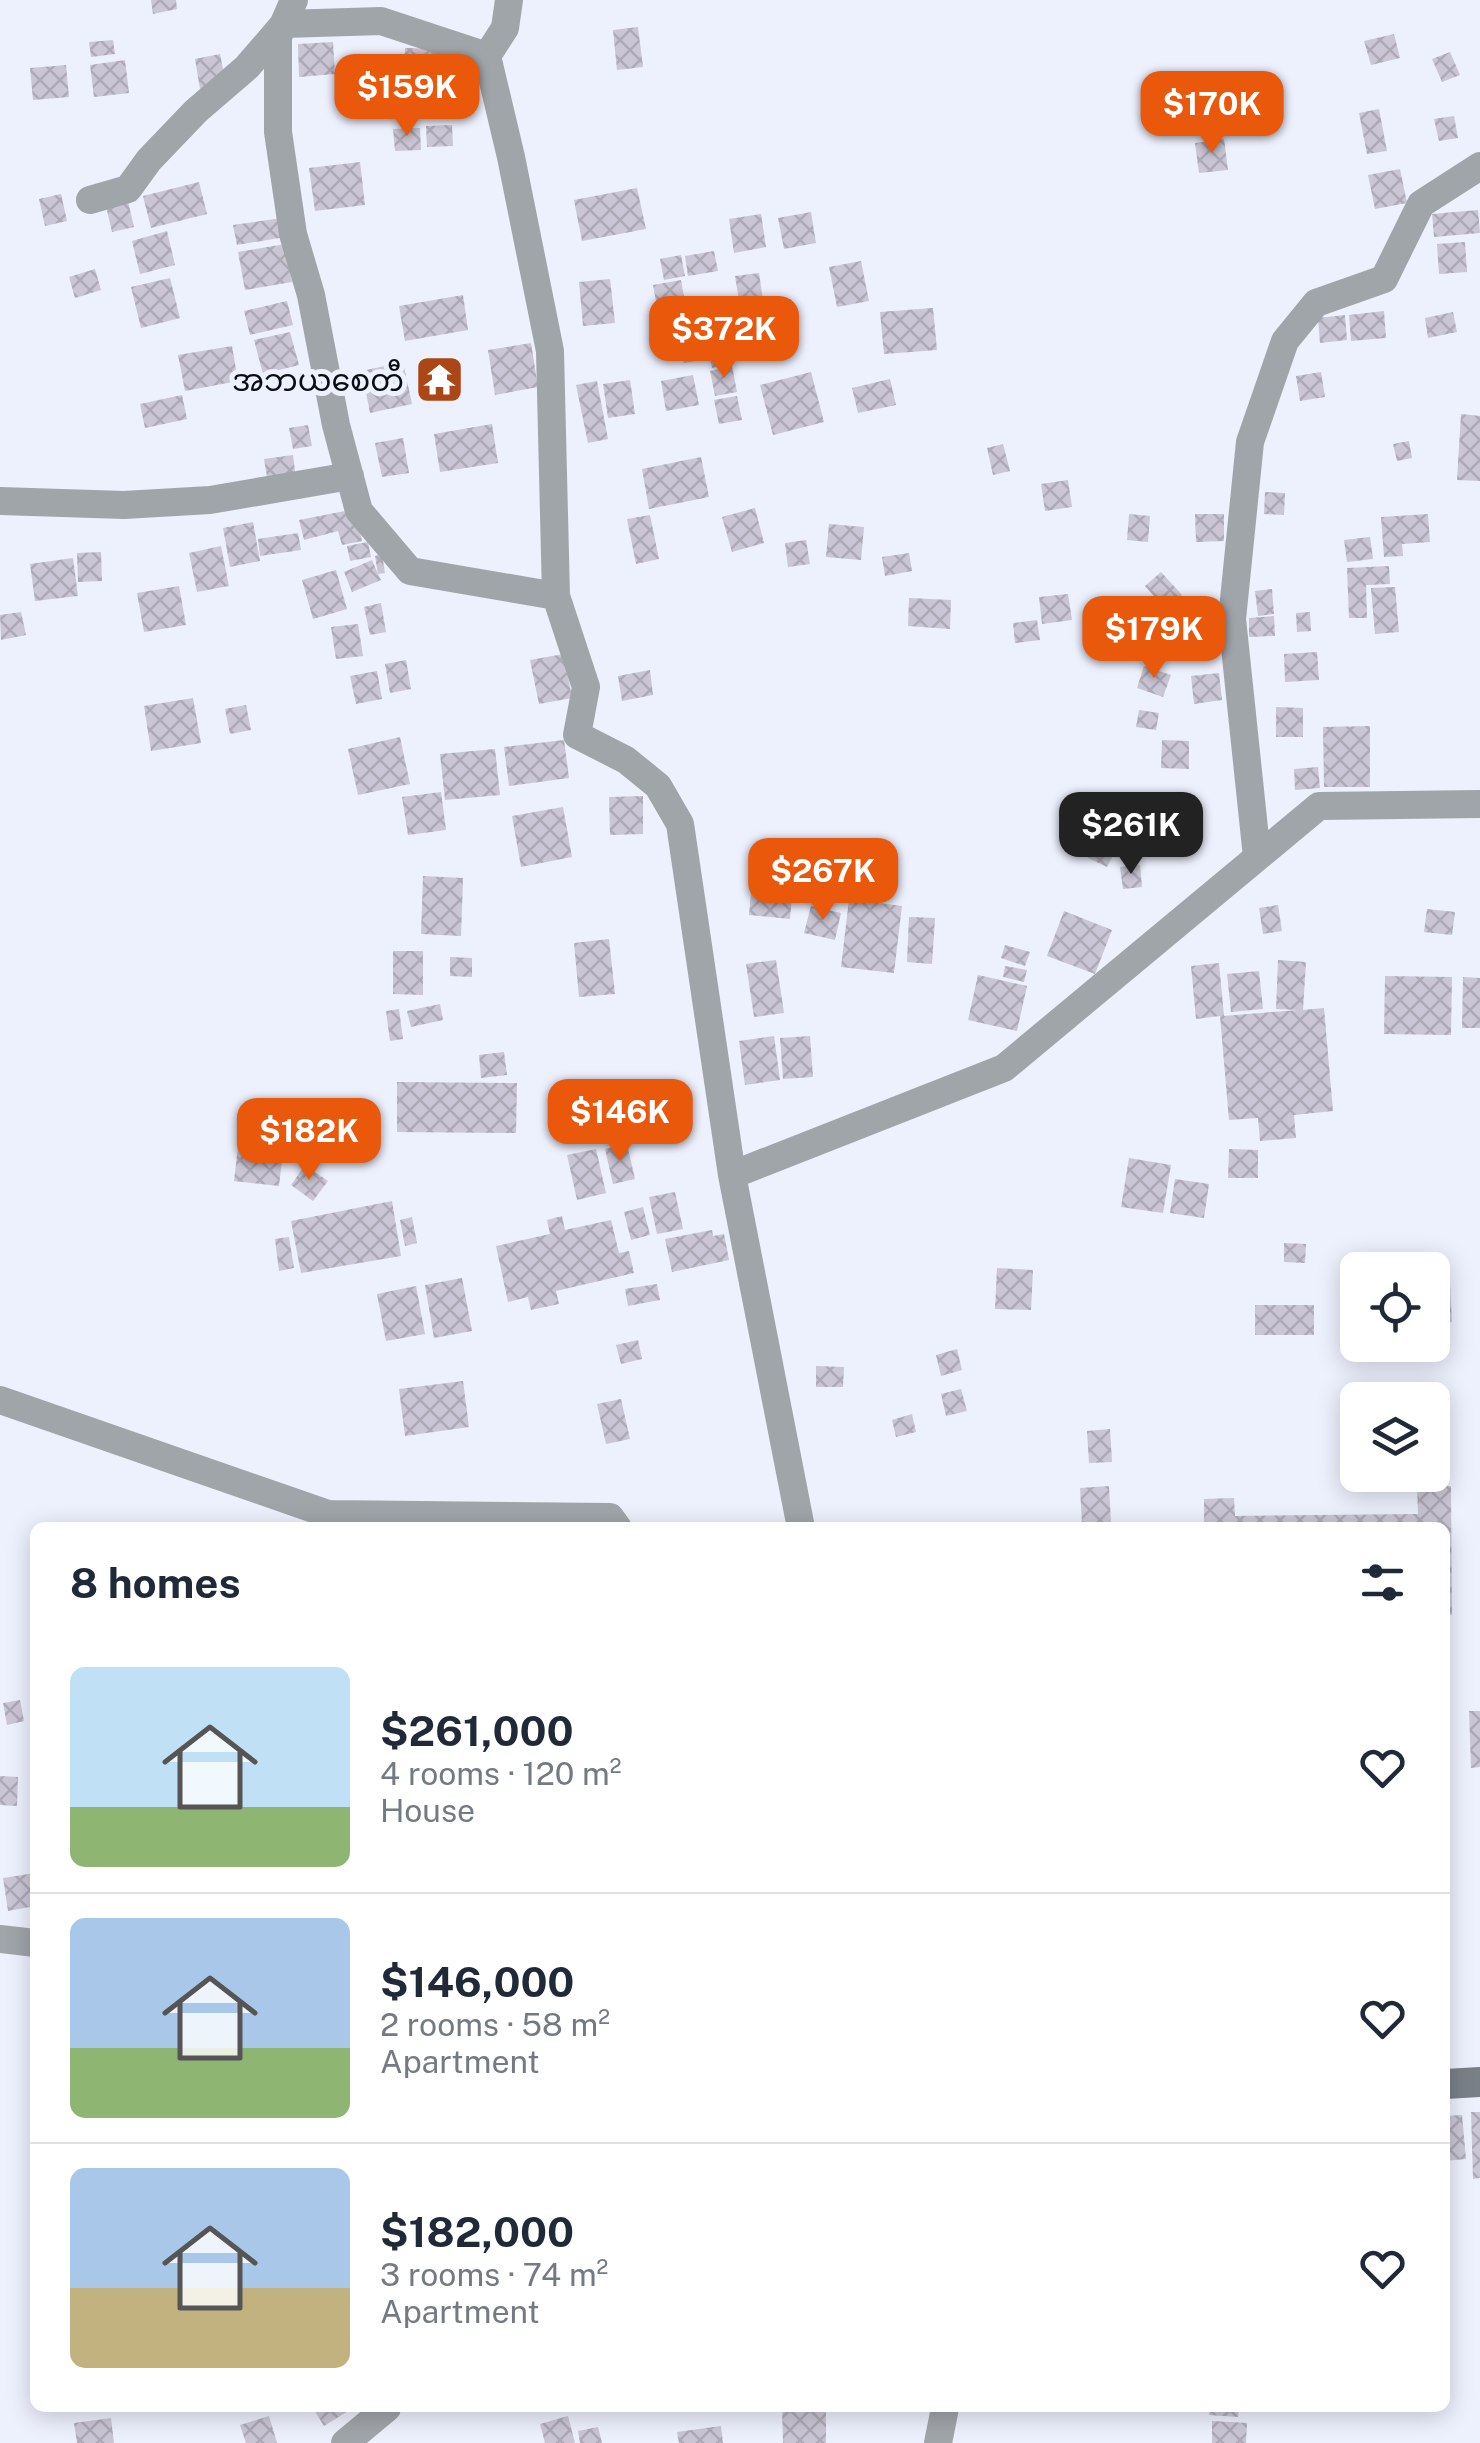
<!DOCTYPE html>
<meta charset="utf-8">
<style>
:root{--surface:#fff;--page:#f6f6f7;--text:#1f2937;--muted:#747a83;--line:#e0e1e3;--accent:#ea580c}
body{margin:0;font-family:"Public Sans","Noto Sans Myanmar",sans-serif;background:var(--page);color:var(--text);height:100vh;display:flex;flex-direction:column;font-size:38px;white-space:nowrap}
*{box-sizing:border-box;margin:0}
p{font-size:32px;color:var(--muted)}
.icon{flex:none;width:55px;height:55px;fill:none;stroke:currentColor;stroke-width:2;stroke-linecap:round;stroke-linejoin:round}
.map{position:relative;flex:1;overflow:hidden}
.panel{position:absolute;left:30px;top:1522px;width:1420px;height:890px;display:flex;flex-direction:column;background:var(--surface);border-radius:15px;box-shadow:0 5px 25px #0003}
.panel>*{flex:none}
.buttons{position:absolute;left:1340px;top:1252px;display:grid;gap:20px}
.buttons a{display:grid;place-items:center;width:110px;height:110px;border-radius:15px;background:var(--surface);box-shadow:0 5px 25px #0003;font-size:50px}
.price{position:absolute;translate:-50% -85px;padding:0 22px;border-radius:20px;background:var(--accent);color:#fff;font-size:32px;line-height:65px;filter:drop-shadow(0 2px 5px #0008)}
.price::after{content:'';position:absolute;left:50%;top:60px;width:30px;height:22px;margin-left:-15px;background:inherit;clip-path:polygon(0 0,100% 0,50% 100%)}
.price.on{background:#222;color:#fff}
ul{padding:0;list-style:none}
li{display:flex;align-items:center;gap:30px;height:250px;padding:0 40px}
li+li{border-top:2px solid var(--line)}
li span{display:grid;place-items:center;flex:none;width:280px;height:200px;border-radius:15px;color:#555}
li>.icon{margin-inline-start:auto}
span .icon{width:120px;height:120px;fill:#fffc;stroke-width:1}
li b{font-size:42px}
h2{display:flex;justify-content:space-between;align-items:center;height:120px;padding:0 40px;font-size:42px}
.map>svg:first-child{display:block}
</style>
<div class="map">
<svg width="1480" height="2443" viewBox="0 0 1480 2443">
<defs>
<pattern id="building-cross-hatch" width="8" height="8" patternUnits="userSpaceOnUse" patternTransform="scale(2.5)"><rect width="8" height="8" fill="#cbc6d5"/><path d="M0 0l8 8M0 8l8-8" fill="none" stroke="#ada9b6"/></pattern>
</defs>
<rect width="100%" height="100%" fill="#edf0fd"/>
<!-- building -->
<path fill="url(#building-cross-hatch)" d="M151,0h25l1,9 -24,5z
M638,27l5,40 -26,3 -4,-40z
M1394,34l6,24 -29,7 -7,-24z
M113,40l2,14 -24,3 -2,-15z
M333,42l2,32 -36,3 -1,-33z
M405,48l39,1 -1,39 -39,-1z
M1450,52l10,23 -18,7 -10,-23z
M220,54l6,30 -26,5 -5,-30z
M125,60l4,33 -35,4 -4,-32z
M66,65l3,32 -36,3 -3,-32z
M1379,109l8,42 -20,3 -8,-41z
M1454,116l4,22 -19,3 -5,-22z
M452,125l1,21 -26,1 -1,-21z
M420,128l1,22 -26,1 -2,-22z
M1224,139l4,31 -29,3 -4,-30z
M360,162l5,43 -50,6 -6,-43z
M1400,169l7,34 -32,6 -7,-34z
M199,182l8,32 -56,14 -8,-32z
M637,188l9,41 -64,12 -8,-41z
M61,194l6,27 -22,5 -6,-27z
M127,197l7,30 -22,5 -7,-30z
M1478,210l2,23 -46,4 -2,-23z
M811,212l5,31 -32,6 -6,-31z
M761,214l5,33 -32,6 -5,-34z
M282,218l3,19 -48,8 -4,-20z
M167,231l8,34 -35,9 -8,-33z
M1465,242l2,30 -28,2 -2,-30z
M286,244l6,38 -47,8 -7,-38z
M714,251l4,20 -30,5 -3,-20z
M681,255l4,21 -21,4 -4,-21z
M861,261l8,40 -32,6 -8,-40z
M95,269l6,21 -26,8 -6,-21z
M759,273l8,53 -23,4 -9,-54z
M170,278l10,40 -39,10 -10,-41z
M610,279l5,44 -32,3 -4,-44z
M681,280l5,28 -28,4 -5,-27z
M463,295l5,35 -63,11 -6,-35z
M287,301l6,24 -43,10 -6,-24z
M933,308l4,42 -53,4 -4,-42z
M1384,311l2,27 -35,3 -2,-26z
M1453,312l4,20 -29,6 -3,-20z
M1345,315l2,25 -27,3 -2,-25z
M725,331l6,33 -19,4 -7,-33z
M290,332l9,33 -36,9 -9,-34z
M704,337l3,22 -23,4 -4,-22z
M531,343l7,44 -43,8 -7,-45z
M232,346l6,35 -53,10 -7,-36z
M403,362l9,42 -42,9 -8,-42z
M732,366l5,26 -22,4 -5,-25z
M811,372l13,50 -51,13 -13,-50z
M1321,372l4,25 -25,4 -4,-25z
M693,375l6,30 -33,6 -5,-30z
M890,379l6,26 -38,8 -6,-25z
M630,380l5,34 -27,4 -5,-34z
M597,381l11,58 -20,4 -12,-58z
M182,395l5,24 -42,9 -5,-24z
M737,396l5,24 -23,4 -5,-24z
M1461,414l19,2v65l-23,-1z
M492,424l6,39 -58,9 -6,-38z
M308,425l4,21 -19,3 -4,-21z
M403,438l6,35 -27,4 -7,-34z
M1409,441l3,17 -15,3 -4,-17z
M1003,444l7,27 -17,4 -6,-27z
M293,455l3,24 -28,4 -4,-24z
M701,457l8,40 -60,12 -7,-40z
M1068,480l4,27 -27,4 -4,-27z
M1265,492l20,1 -1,22 -20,-1z
M755,508l9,35 -32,9 -10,-35z
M355,509l7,32 -20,4 -4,-14 -34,9 -5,-20z
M1129,514l21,2 -2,26 -21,-2z
M1195,514h29v27l-28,1z
M1428,514l2,28 -28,2 1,12 -19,1 -3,-40z
M650,515l9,44 -23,5 -9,-45z
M253,522l7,39 -30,6 -7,-39z
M829,524l35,3 -3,33 -35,-3z
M298,533l3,17 -41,6 -2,-17z
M1370,537l3,22 -26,3 -3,-22z
M806,540l4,24 -22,3 -3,-24z
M368,542l3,15 -21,4 -3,-15z
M221,546l8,40 -32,6 -8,-39z
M101,552l1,29 -24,1 -1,-29z
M909,553l3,18 -27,5 -3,-19z
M382,554l3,19 -7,1 3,6 -29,12 -8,-20 28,-12 6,14 -3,-18z
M73,558l5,38 -43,5 -5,-37z
M1389,566l1,18 -24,1 1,33h-18l-2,-50z
M336,570l11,39 -34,10 -11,-39z
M1161,572l21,23 -16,15 -21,-24z
M179,586l7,39 -42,7 -7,-39z
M1395,587l4,45 -24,2 -4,-46z
M1272,589l2,25 -16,2 -3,-25z
M1068,594l4,26 -30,4 -3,-27z
M909,598l42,2 -1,29 -42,-3z
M381,603l5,29 -16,3 -6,-28z
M21,612l5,23 -25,5 -1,-25z
M1310,612l1,19 -14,1 -1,-19z
M1274,616l1,20 -26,1v-19z
M1194,617h13v25l-13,1z
M1171,619l19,1 -1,22 -18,-1z
M1037,620l3,20 -25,3 -2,-20z
M358,624l5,32 -27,3 -5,-32z
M1317,652l2,28 -34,2 -1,-28z
M564,654l8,44 -33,6 -9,-44z
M406,660l5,29 -21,4 -5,-29z
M1144,666l27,9 -8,22 -26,-9z
M650,670l3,25 -31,6 -4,-25z
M377,671l5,28 -26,5 -6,-28z
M1219,673l3,27 -28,4 -3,-28z
M193,698l8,45 -50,8 -7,-45z
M246,705l5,25 -21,4 -5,-25z
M1276,707l27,1v29h-27z
M1139,710l20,3 -3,17 -20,-3z
M1370,726v61h-46l-1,-60z
M400,737l10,47 -52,11 -10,-46z
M564,740l5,38 -60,8 -5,-39z
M1162,740l27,1v28l-28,-1z
M495,749l5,46 -55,5 -5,-46z
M1318,767l2,21 -25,2 -1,-21z
M441,792l5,38 -38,5 -6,-38z
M643,796v38l-33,1 -1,-38z
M563,807l9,50 -51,10 -9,-51z
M1097,840l19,10 -9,17 -19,-9z
M1140,865l2,22 -19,2 -3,-22z
M423,876l40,2 -2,58 -40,-2z
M752,881l41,5 -3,33 -41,-4z
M849,899l53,7 -8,67 -53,-6z
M1278,905l4,26 -19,3 -4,-26z
M811,906l30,7 -6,27 -31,-7z
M1427,909l28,3 -3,23 -28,-3z
M1064,911l48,19 -17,44 -48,-18z
M909,917l26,1 -3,46 -25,-2z
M609,939l6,55 -36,3 -5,-54z
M1005,945l25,7 -5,14 -24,-8z
M393,951h30v44l-30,-1z
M450,957l22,1v19l-22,-1z
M776,960l8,53 -30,4 -8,-53z
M1278,960l28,2 -3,48 21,-2 9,103 -39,4 2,23 -36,3 -2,-23 -29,2 -9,-104 -24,3 -5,-53 28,-3 5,53 74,-6 -22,-1z
M1005,966l22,4 -3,12 -21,-5z
M1259,971l4,38 -32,3 -4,-38z
M978,975l49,11 -10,45 -49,-11z
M1385,976l67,1 -1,58 -67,-1z
M1463,977l17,1v50h-18z
M440,1004l3,16 -32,7 -4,-16z
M399,1009l4,30 -13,2 -4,-30z
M774,1036l6,44 -35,5 -6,-44z
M810,1036l3,41 -30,2 -3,-41z
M504,1052l3,23 -26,3 -2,-23z
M397,1082l120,1 -1,50 -119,-1z
M317,1120l17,2 -2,22 -17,-3z
M240,1129l45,5 -6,52 -45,-5z
M627,1144l8,35 -22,5 -8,-35z
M596,1149l10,44 -29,7 -10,-45z
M1229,1149l29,1v28h-30z
M1129,1158l42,7 -8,48 -42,-6z
M305,1165l23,16 -15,20 -22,-16z
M1175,1179l34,5 -5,34 -34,-5z
M675,1192l8,37 -26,5 -8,-37z
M392,1201l9,55 -100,17 -10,-52z
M643,1207l7,28 -19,5 -7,-28z
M562,1216l3,14 46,-10 8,33 10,-2 5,22 -78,18 3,13 -28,6 -3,-13 -20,5 -12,-56 54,-12 -3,-14z
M412,1217l5,26 -12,3 -5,-26z
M712,1230l1,6 11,-2 5,26 -57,12 -7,-33z
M289,1237l5,31 -15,3 -4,-32z
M1284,1243l22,1 -1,19 -21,-1z
M1449,1264l3,58 -20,1v-53h-15v-4z
M997,1268l36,2 -2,40 -36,-1z
M462,1278l10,53 -38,7 -9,-53z
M657,1284l3,16 -32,6 -3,-17z
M416,1286l9,48 -39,7 -9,-47z
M1255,1305h59v30h-59z
M638,1340l4,19 -21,5 -5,-19z
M957,1349l5,21 -21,6 -5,-21z
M816,1366l28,1 -1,20h-27z
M463,1381l6,46 -64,9 -6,-47z
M961,1389l6,22 -21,5 -5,-22z
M621,1399l9,40 -24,5 -9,-40z
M912,1414l4,18 -20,5 -4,-17z
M1110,1429l2,33 -23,1 -2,-32z
M1109,1486l2,36 -29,2 -2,-36z
M1417,1486h34l1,129h-7v-87h-241v-29l30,-1 1,18 183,-2z
M20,1700l4,21 -17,4 -4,-22z
M1469,1711h11v56l-9,1z
M0,1776l18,1 -1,29 -17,-1z
M35,1873v33l-27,5 -5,-33z
M1471,2112h9v66l-7,1z
M1462,2115l4,44 -21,2v-45z
M313,2408h40l-29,18z
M782,2408h44v35h-43z
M1210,2408h29l-1,9 -29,-2z
M269,2416l8,27h-31l-6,-18z
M568,2416l7,27h-30l-5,-19z
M111,2418l3,25h-37l-3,-20z
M1212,2421l35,2 -1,20h-34z
M721,2426l2,17h-44l-2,-11z
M598,2427l4,16h-22l-2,-12z"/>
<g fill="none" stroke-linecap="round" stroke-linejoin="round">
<!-- street -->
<path stroke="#a0a5aa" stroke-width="28" d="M294,0l-16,37v95l15,102 18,61 25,130 23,86 51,60 146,25
M487,56l24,101 39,194 6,245 30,91 -9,48 49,25 32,26 22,38 52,351 69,353
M90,200l38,-11 21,-29 47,-49 51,-44 37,-43 97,-3 106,35 18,-28 4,-28
M0,501l124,4 86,-5 140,-24
M1257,857l-25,-238 18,-177 35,-101 31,-38 68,-24 37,-75 59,-38
M732,1175l272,-107 315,-262 161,-2
M0,1400l328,114 282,3 8,11
M0,1939l35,4
M345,2443l42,-35
M938,2443l7,-35"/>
<!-- secondary -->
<path stroke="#798088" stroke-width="30" d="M1445,2084l35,-2"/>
</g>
<!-- icons -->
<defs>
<symbol id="temple-square" viewBox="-11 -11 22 22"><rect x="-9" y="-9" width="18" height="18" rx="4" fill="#ab4616" stroke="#edf0fd"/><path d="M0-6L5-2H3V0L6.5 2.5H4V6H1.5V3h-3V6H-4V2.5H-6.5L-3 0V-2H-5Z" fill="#fff"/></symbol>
</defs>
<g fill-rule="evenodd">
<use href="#temple-square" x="412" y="352" width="55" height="55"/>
</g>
<g text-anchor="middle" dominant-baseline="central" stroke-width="10" stroke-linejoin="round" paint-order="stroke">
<!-- poi labels -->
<g font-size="30" fill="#0c0d12" stroke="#edf0fd" text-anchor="end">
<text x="404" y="380">အဘယစေတီ</text>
</g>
</g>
</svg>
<div class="buttons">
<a><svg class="icon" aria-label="locate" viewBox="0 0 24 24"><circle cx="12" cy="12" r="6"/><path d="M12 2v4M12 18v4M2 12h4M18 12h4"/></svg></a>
<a><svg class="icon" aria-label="layers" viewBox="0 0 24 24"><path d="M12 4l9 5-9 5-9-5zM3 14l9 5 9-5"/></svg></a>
</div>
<b class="price" style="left:407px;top:139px">$159K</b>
<b class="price" style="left:1212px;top:156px">$170K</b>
<b class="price" style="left:724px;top:381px">$372K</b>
<b class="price" style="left:1154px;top:681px">$179K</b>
<b class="price on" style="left:1131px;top:877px">$261K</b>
<b class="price" style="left:823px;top:923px">$267K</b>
<b class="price" style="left:620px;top:1164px">$146K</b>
<b class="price" style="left:309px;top:1183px">$182K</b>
<section class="panel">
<h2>8 homes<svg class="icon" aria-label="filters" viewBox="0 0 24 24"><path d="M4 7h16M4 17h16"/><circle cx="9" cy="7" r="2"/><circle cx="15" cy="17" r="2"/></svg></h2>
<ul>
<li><span style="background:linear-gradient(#bfe0f5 70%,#8fb573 0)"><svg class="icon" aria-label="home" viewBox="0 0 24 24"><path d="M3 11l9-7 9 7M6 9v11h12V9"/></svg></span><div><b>$261,000</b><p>4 rooms · 120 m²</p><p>House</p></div><svg class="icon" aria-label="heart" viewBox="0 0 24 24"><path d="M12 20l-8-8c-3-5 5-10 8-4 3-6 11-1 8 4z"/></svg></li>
<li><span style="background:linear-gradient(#a9c7e8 65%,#8fb573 0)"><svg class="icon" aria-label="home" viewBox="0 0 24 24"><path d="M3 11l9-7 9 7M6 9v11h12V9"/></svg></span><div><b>$146,000</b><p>2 rooms · 58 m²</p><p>Apartment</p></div><svg class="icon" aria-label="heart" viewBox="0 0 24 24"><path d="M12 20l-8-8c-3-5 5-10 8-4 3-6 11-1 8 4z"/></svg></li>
<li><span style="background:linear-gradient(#a9c7e8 60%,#c2b280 0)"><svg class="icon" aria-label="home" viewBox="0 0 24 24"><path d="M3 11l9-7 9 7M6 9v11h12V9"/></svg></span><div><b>$182,000</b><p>3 rooms · 74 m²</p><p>Apartment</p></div><svg class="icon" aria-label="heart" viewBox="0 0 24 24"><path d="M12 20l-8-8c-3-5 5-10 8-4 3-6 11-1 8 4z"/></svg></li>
</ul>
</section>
</div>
